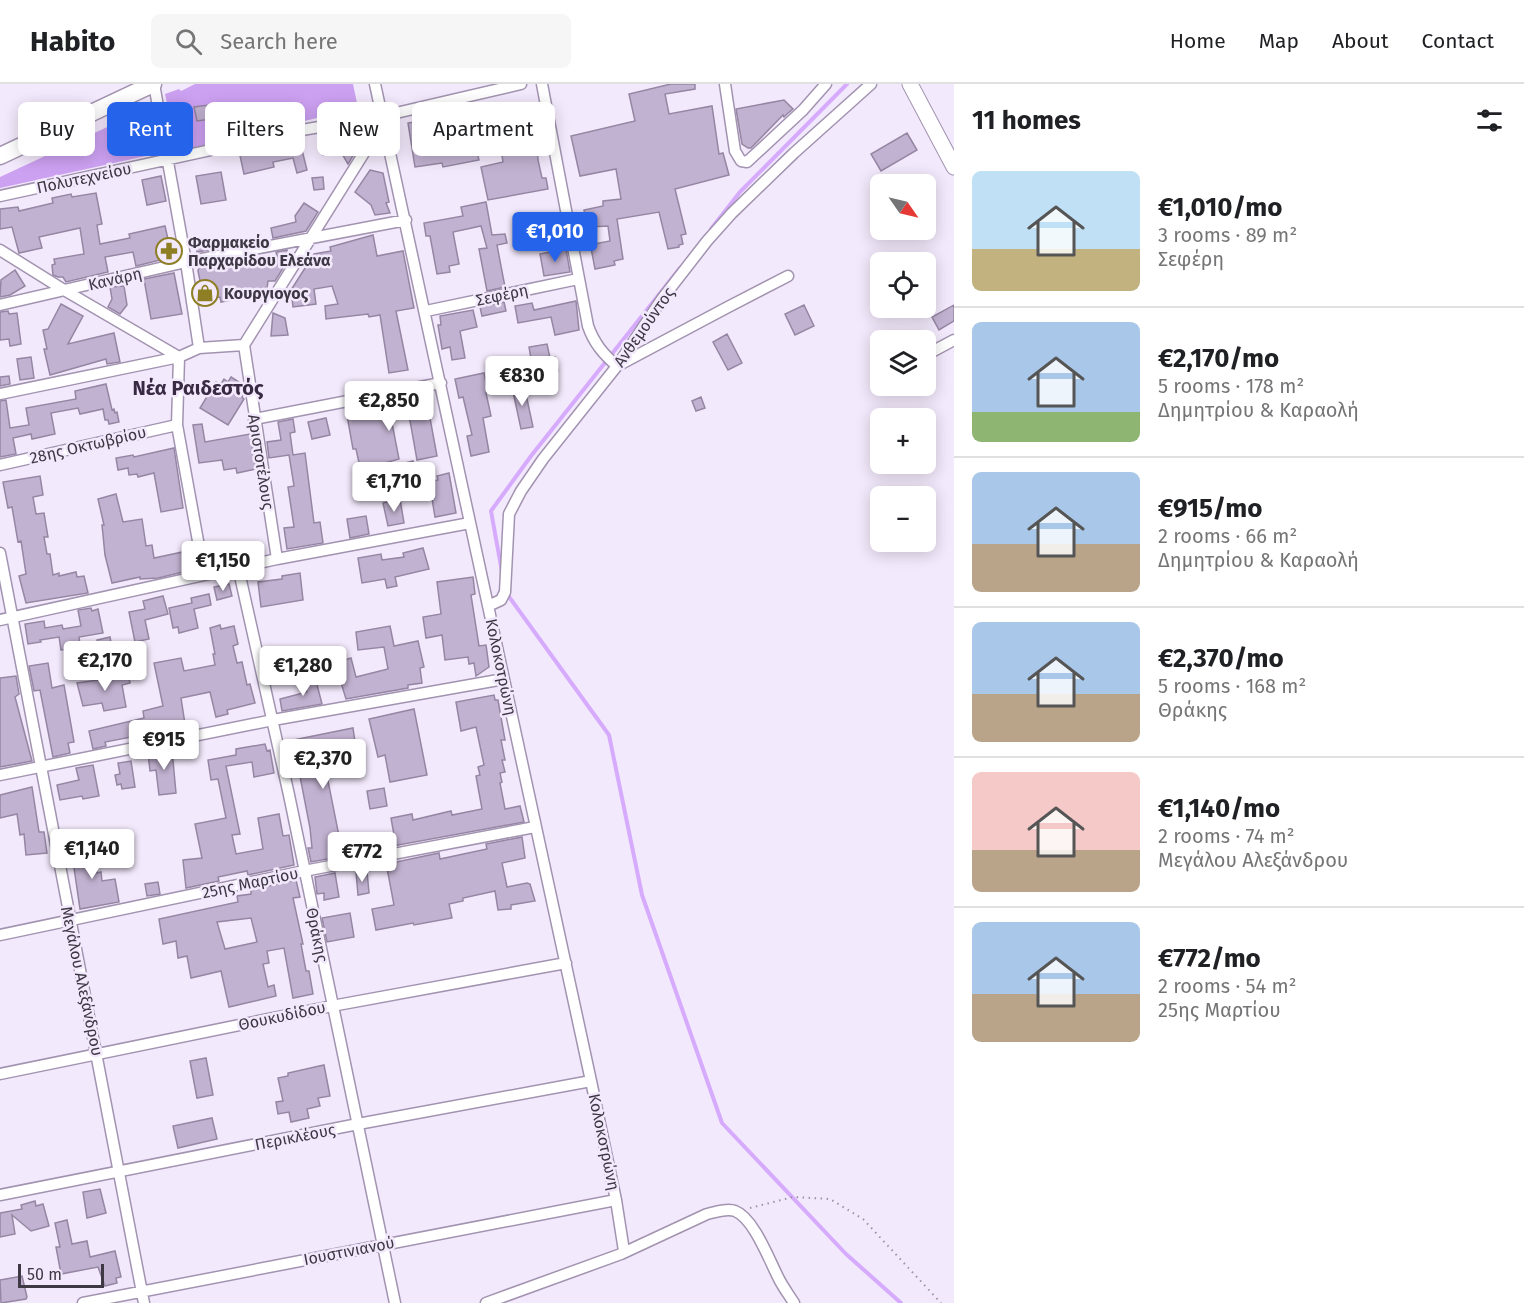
<!DOCTYPE html>
<meta charset="utf-8">
<style>
:root{--surface:#fff;--page:#f6f6f6;--text:#202124;--muted:#757577;--line:#e0e0e0;--accent:#2563eb}
body{margin:0;font-family:"Fira Sans",sans-serif;background:var(--page);color:var(--text);height:100vh;display:flex;flex-direction:column;font-size:22px;white-space:nowrap}
*{box-sizing:border-box;margin:0}
p{font-size:20px;color:var(--muted)}
.icon{flex:none;width:33px;height:33px;fill:none;stroke:currentColor;stroke-width:2;stroke-linecap:round;stroke-linejoin:round}
.map{position:relative;flex:1;overflow:hidden}
.panel{display:flex;flex-direction:column;background:var(--surface);width:570px}
.panel>*{flex:none}
.top-card{position:absolute;left:18px;top:18px;width:570px;height:54px;display:flex;gap:12px}
.needle{width:39px;rotate:124deg}
.tools{position:absolute;left:870px;top:90px;display:grid;gap:12px}
.tools a{display:grid;place-items:center;width:66px;height:66px;border-radius:9px;background:var(--surface);box-shadow:0 3px 15px #0003;font-size:30px}
.scale{position:absolute;left:18px;bottom:15px;width:86px;box-sizing:border-box;padding-left:6px;border:3px solid #3e3844;border-top:0;font-size:16px;line-height:21px;white-space:nowrap;color:#3e3844;-webkit-text-stroke:4px #f3e9fc;paint-order:stroke}
.price{position:absolute;translate:-50% -51px;padding:0 14px;border-radius:6px;background:#fff;color:#222;font-size:20px;line-height:39px;filter:drop-shadow(0 2px 3px #0008)}
.price::after{content:'';position:absolute;left:50%;top:36px;width:18px;height:14px;margin-left:-9px;background:inherit;clip-path:polygon(0 0,100% 0,50% 100%)}
.price.current{background:var(--accent);color:#fff}
ul{padding:0;list-style:none}
li{display:flex;align-items:center;gap:18px;height:150px;padding:0 18px}
li+li{border-top:2px solid var(--line)}
li span{display:grid;place-items:center;flex:none;width:168px;height:120px;border-radius:9px;color:#555}
li>.icon{margin-inline-start:auto}
span .icon{width:72px;height:72px;fill:#fffc;stroke-width:1}
li b{font-size:26px}
h2{display:flex;justify-content:space-between;align-items:center;height:72px;padding:0 18px;font-size:26px}
.pill{padding:0 21px;border-radius:9px;background:var(--surface);box-shadow:0 3px 15px #0003;font-size:21px;line-height:54px}
.pill.current{background:var(--accent);color:#fff}
header{display:flex;align-items:center;gap:36px;box-sizing:border-box;height:84px;padding:0 30px;background:var(--surface);border-bottom:2px solid var(--line)}
header strong{font-size:28px}
nav{display:flex;gap:33px;margin-inline-start:auto;font-size:21px}
.search{width:420px;height:54px;background:var(--page);display:flex;align-items:center;gap:15px;box-sizing:border-box;padding:0 21px;border-radius:9px;color:var(--muted);font-size:22px}
main{display:flex;flex:1;min-height:0}
.map>svg:first-child{display:block}
</style>
<header>
<strong>Habito</strong>
<div class="search"><svg class="icon" aria-label="search" viewBox="0 0 24 24"><circle cx="10" cy="10" r="6"/><path d="M15 15l6 6"/></svg>Search here</div>
<nav><a>Home</a><a>Map</a><a>About</a><a>Contact</a></nav>
</header>
<main>
<div class="map">
<svg width="954" height="1219" viewBox="0 0 954 1219">
<rect width="100%" height="100%" fill="#f3e9fc"/>
<!-- forest -->
<path fill="#cda1f2" d="M195,0h158l5,24 -181,44 -12,-58 14,-5 2,2z
M148,24l7,46 -155,34v-11z"/>
<g fill="none" stroke-linecap="round" stroke-linejoin="round">
<!-- stream -->
<path stroke="#d6aafc" stroke-width="4" d="M711,145l29,-37 107,-108
M502,488l-11,-61 40,-55 149,-188
M507,510l102,141 33,160 80,228 124,131 55,49"/>
</g>
<!-- building -->
<path fill="#c2b2d1" stroke="#9586a3" stroke-width="1.5" fill-rule="evenodd" d="M671,0h24v5l-30,5 4,20 43,-8 7,48 4,-1 6,22 -54,14 11,45 -5,1 2,9 -4,1v2l-11,2 -9,-37 -42,7 6,40 -9,2 1,4 -20,4 -4,-21 4,-1 -1,-3 16,-3 -2,-15 -20,1 -4,-17 19,-4v-5l18,-2 -5,-30 -36,7 -9,-40 64,-15 -6,-27z
M784,16l9,9 -6,5 -3,3 -1,-2 -32,33h-3l-6,-4 -6,-35z
M209,21l2,14 -14,2 -3,-14z
M535,21l8,39 -6,1 1,15 4,18h4l2,11 -60,11 -7,-33 22,-5 -4,-25 -24,6 4,17 -36,7 -1,-4 -27,4 -7,-44 61,-11 1,3 37,-8 1,3z
M368,44l-3,8 -17,28 -7,-12 -18,3 -3,-18z
M907,49l10,17 -36,21 -10,-17z
M299,54l8,32 -10,3 -4,-15 -20,4 1,5 -30,7 -5,-23z
M370,86l13,3 6,29 -3,1 4,10 -15,2 -4,-10 -16,-13z
M221,88l5,28 -25,4 -5,-28z
M161,92l5,25 -19,4 -5,-25z
M323,93l1,12 -10,1 -2,-12z
M96,109l6,31 -5,1 3,19 30,-6 -1,-4 36,-8 7,31 -36,9 -3,-14 -28,5 3,15 -42,10 -3,-5h-5l-5,-2 -1,-10 3,-1 -1,-5 30,-5 -4,-26 -41,9 3,11 -23,5 -7,-26 -12,2v-20l18,-2 1,4 34,-8 -1,-5 19,-4 1,3z
M486,118l6,33 13,-1 2,9 -10,2 8,42 -18,4 -8,-42 8,-1 -6,-22 -28,6 6,32 -10,2 1,6 -13,2 -7,-38h-4l-2,-13 39,-7 -2,-9z
M304,119l14,9 -12,19 -33,7 -2,-10 25,-6 -1,-6z
M553,130l3,20 -31,4 -3,-19z
M373,151l4,21 26,-5 11,57 -18,3 12,59 -19,3 -9,-58 -11,2 -1,-3 -42,5 -1,-13 13,-2 -6,-18 -18,3 2,15 -23,3 -2,-17 23,-36 17,-3 -1,-4z
M239,155v5l-42,8 -1,-7z
M566,165l4,23 -26,4 -4,-22z
M287,166l1,10 -13,21h-7l-2,15 -16,2v-2l-29,6 -1,-5 -16,3 -6,-29 1,-4 42,-8 1,5 21,-4 -1,-2 15,-2 -1,-4z
M15,186l10,16 -15,9 -10,2 1,-17z
M174,189l8,41 -31,5 -7,-40z
M124,202l3,19 -7,9 -12,-7 4,-8 -2,-12z
M576,217l3,29 -24,5 -4,-18 -33,6 -3,-17 17,-3 2,7z
M504,218l2,9 -24,5 -2,-9z
M61,220l22,12 -15,28 46,-11 6,29 -13,2 -1,-5 -56,16 -6,-26h3l-4,-19 5,-1z
M804,221l10,21 -19,9 -10,-21z
M954,221v16l-15,9 -7,-13z
M473,226l4,17 -17,4 5,27 -13,2 -2,-13 -8,2 -4,-24h3l-1,-9z
M8,227l1,3 8,-1 4,31 -11,2 -1,-7 -9,1v-28z
M273,229l12,5 3,17 -17,1z
M727,250l15,29 -14,7 -15,-28z
M547,260l3,14 5,-1 3,14 -16,4 1,3 -12,3 -3,-16 4,-1 -3,-17z
M31,273l3,21 -14,2 -3,-21z
M484,289l4,19 -2,1 5,23 -8,2 6,34 -18,4 -4,-20 5,-1 -9,-38 -4,1 -4,-19z
M9,292l1,8 -10,2v-9z
M231,293l11,7 -3,5 5,2 -2,6 2,2 -16,26 -28,-17 16,-26 5,2 3,-5 4,3z
M106,300l6,26 2,-1 1,4 2,-1 2,10 -10,2 -1,-4h-3l-2,-11 -23,5 -2,-6 -27,5 4,21 -23,5 -1,-5 -18,4 3,16 -16,3v-56l6,-1 4,28 19,-3 -3,-17 50,-9 -1,-8z
M524,301l9,42 -12,2 -9,-42z
M422,312l1,7 4,-1 10,54 -20,4 -8,-45 -18,3 8,41 -18,5 1,3 -21,5 -5,-23h-3l-7,-39z
M701,313l4,11 -9,3 -4,-10z
M326,334l4,17 -18,4 -4,-17z
M293,335l2,13 -5,1 3,22 12,-2 9,70 6,-1 3,21 -36,6 -3,-21 10,-1 -6,-40 6,-1 -5,-31 -20,3 -2,-16 14,-2 -3,-18z
M202,340l3,18 45,-8 6,35 -19,4 -1,-5 -12,2 -2,-10 -23,3 -6,-38z
M174,364l9,60 -22,4 -7,-39 -16,4 -1,-3 -8,1 -1,-7 -10,2 -2,-12 17,-3 1,2z
M413,377l5,23 20,-4 -1,-4 12,-3 7,40 -21,4 -4,-24 -23,5 -7,-34z
M40,392l3,19 -10,2 3,17 8,-1 4,24h-4l3,17h3l3,21 6,-2v3l17,-4 1,5 7,-1 4,17 -62,10 -7,-27 7,-2 -5,-33 -3,1 -6,-35 -4,1 -5,-26z
M116,410l7,28 19,-3 4,27 6,-1 2,13 38,-8 4,19 -38,9 -18,1v-2l-28,6 -7,-28 -3,-30h2l-6,-26z
M400,415l4,24 -16,3 -5,-23z
M366,432l3,18 -19,4 -3,-19z
M423,464l6,21 -34,8 2,9 -10,2 -2,-9 -23,4 -4,-25 23,-4 1,6 22,-3 -1,-4z
M300,489l3,27 -42,7 -3,-25 24,-3v-3z
M473,493l2,17 -4,1 8,51 7,-1 3,22 -13,9 -2,-13 -5,1 -1,-7 -23,3 -3,-25 -16,3 -3,-21 18,-3 -4,-32z
M229,500l3,12 -15,4 -3,-13z
M209,510l2,11 -17,4 4,19 -19,5 -1,-6 -5,1 -4,-20 23,-5 -1,-5z
M163,512l5,18 -23,6 4,19 -14,3 -6,-30 16,-3 -2,-8z
M91,524l1,3 6,-2 5,24 -24,4 3,23 -10,1 -2,-12 -9,1 -2,-13 -19,3 1,2 -13,2 -3,-20 19,-3 1,7 17,-3 1,4 18,-3 -3,-16z
M220,541l1,4 13,-3 4,18 -5,2 4,17 5,-1 5,23 3,-1 5,19 -28,7 1,4 -12,3 -6,-25 -29,6 4,26 -39,7 1,3 -42,8 1,4 -13,3 -4,-18 55,-13 -1,-7 20,-5 -9,-43 27,-5 3,13 31,-6 -2,-11h2l-5,-26z
M390,542l4,20 24,-5 6,26 -4,1 2,15 -14,2v3l-62,11 -11,-36 16,-5 5,19 32,-8 -4,-22 -26,3 -2,-18z
M110,553l3,16 -12,3 -4,-16z
M48,579l4,25 12,-3 10,57 -6,1 2,10 -17,4 -13,-67 -6,1 -5,-25z
M128,589l2,10 -8,2 4,22 -22,4 -2,-8 -19,3 -6,-23 37,-5 -1,-2z
M16,592l3,18 -4,3 17,64 -32,6v-89z
M315,593l7,27 -40,7 -2,-12 27,-7 -3,-12z
M494,611l1,5h3l7,40h-4l4,20h-3l3,12 -5,1 2,9 -2,1 5,26 15,-3 4,16 -147,27 -2,-11 19,-3 -3,-17 21,-4 1,6 38,-9 1,4 30,-6 -6,-33 4,-1 -2,-8 6,-2 -8,-38 -15,4 -5,-29z
M414,625l13,66 -37,7 -5,-27 -7,2 -9,-38z
M353,644l4,28 -33,5 16,80 12,-2 3,15 -44,8 -3,-14h4l-2,-20 -17,-88z
M265,660l2,7 3,-1 4,23 -20,4 -2,-15 -26,4 14,68 -8,1 4,19 27,-5 -5,-31 21,-4 4,22 6,-1 5,30 -46,10 -1,-4 -29,6 1,4 -33,7 -3,-28 19,-2 -7,-34 31,-6 -8,-39 -7,1 -3,-20 28,-5v-6z
M172,666l4,43 -17,2 -3,-25 -6,1 -2,-18z
M131,677l4,26 -13,2 -1,-5 -4,1 -2,-10 5,-1 -2,-11z
M93,681l6,31 -16,3 -1,-3 -22,4 -3,-15 22,-5 -3,-12z
M32,703l7,45h5l3,21 -21,2 -2,-21 -4,1 -3,-21 -17,4v-23z
M384,704l3,18 -17,3 -3,-18z
M522,753l3,21 -23,5 5,24 20,-4 3,1 5,17 -24,4v4l-13,1 -3,-19 -32,7v3l-14,3 3,14 -38,7 -1,-2 -37,7 -4,-21 22,-4 -7,-37 9,-2v-4l43,-9 1,6 47,-10 -1,-5z
M88,759l1,4h3l1,11h2l2,15 4,-1 1,9 13,-2 4,23 -39,7 -7,-48h2l-2,-16z
M367,787l2,22 -11,2 -2,-23z
M335,789l4,24 -15,3v-7l-7,1 -2,-17z
M296,796l4,17 -7,1 10,46h-2l5,27h3l4,23 -20,4 -9,-50 -17,3 2,12 -6,1 5,23 6,-2 2,11 -47,11 -8,-36 -30,7 -4,-22 -9,2 -2,-17 -13,3 -4,-25 79,-17 -1,-6 14,-2v-4zM251,834l6,24 -32,7 -8,-27z
M158,798l2,12 -13,2 -2,-12z
M350,829l4,24 -27,5 -5,-24z
M206,974l7,37 -16,3 -7,-37z
M324,981l6,31 -12,2 2,8 -13,3 2,9 -18,4 -2,-10 -11,2 -2,-12 7,-1 -5,-23 10,-2v-3z
M212,1034l5,21 -39,9 -5,-22z
M100,1105l6,24 -19,5 -4,-26z
M35,1117l1,5 7,-2 6,22 -18,5 -19,-16 3,19 -15,3v-24l22,-4 -1,-4z
M67,1136l5,24 15,-3 3,16 25,-6 6,26 -5,1 1,5 -12,3 -7,-19 -37,7 -5,-27h4l-5,-24z
M22,1192l5,21 -1,2 -25,4 -1,-23z"/>
<g fill="none" stroke-linecap="round" stroke-linejoin="round">
<defs>
<path id="street" d="M154,0l32,178 13,86
M375,0l216,997 25,119 8,51
M542,0l46,242c6,17 15,28 29,40
M725,0l10,67 6,10 6,1 56,-52 23,-26
M0,112l302,-66 81,-14 138,-32
M0,166l64,40 115,67 -2,68 27,149
M0,221l186,-43 220,-42
M426,227l152,-32
M926,271l28,-15
M617,282l111,-59 60,-31
M0,310l179,-37 20,-9 45,-3
M254,335l187,-36
M0,381l177,-40
M0,469l144,750
M277,475l-33,-214 128,-205 11,-24
M238,483l51,228 106,508
M488,522l13,-6 4,-8 4,-78 12,-23 22,-32 74,-93 45,-67 45,-58 25,-28 62,-60 77,-69
M0,536l277,-61 193,-36
M0,691l273,-55 231,-41
M0,851l304,-64 231,-44
M0,990l332,-68 234,-43
M0,1111l358,-71 233,-43
M83,1219l533,-103
M486,1219l135,-49 86,-40c8,-2 21,-6 28,-3 19,7 35,51 44,68 4,8 10,16 15,24"/>
<path id="secondary" d="M910,0l44,83"/>
<path id="primary" d="M0,72l153,-72"/>
</defs>
<!-- street casing -->
<use href="#street" stroke="#a293b0" stroke-width="13"/>
<!-- secondary casing -->
<use href="#secondary" stroke="#a293b0" stroke-width="17"/>
<!-- primary casing -->
<use href="#primary" stroke="#a293b0" stroke-width="19"/>
<!-- path -->
<path stroke="#9b93a2" stroke-width="2" stroke-dasharray="1.5 4.5" stroke-linecap="butt" d="M750,1124l43,-11 37,2 33,20 78,84"/>
<!-- street -->
<use href="#street" stroke="#fff" stroke-width="10"/>
<!-- secondary -->
<use href="#secondary" stroke="#fff" stroke-width="15"/>
<!-- primary -->
<use href="#primary" stroke="#fff" stroke-width="16"/>
</g>
<!-- icons -->
<defs>
<symbol id="pharmacy-ring" viewBox="-11 -11 22 22"><circle r="9.5" fill="#f3e9fc" stroke="#8e7e24" stroke-width="1.5"/><path d="M-2-6h4v4h4v4h-4v4h-4v-4h-4v-4h4Z" fill="#8e7e24"/></symbol>
<symbol id="shop-ring" viewBox="-11 -11 22 22"><circle r="9.5" fill="#f3e9fc" stroke="#8e7e24" stroke-width="1.5"/><path d="M-5-2.5h2.3a2.7 3.5 0 0 1 5.4 0H5L5.5 6h-11ZM-1.5-2.5h3a1.5 2.3 0 0 0-3 0Z" fill="#8e7e24"/></symbol>
</defs>
<g fill-rule="evenodd">
<use href="#pharmacy-ring" x="154" y="152" width="30" height="30"/>
<use href="#shop-ring" x="190" y="194" width="30" height="30"/>
</g>
<g text-anchor="middle" dominant-baseline="central" stroke-width="5" stroke-linejoin="round" paint-order="stroke">
<!-- street labels -->
<g font-size="16" fill="#3e3844" stroke="#f3e9fc">
<text transform="translate(84 94) rotate(-12)">Πολυτεχνείου</text>
<text transform="translate(115 195) rotate(-13)">Κανάρη</text>
<text transform="translate(502 211) rotate(-12)">Σεφέρη</text>
<text transform="translate(644 243) rotate(-55)">Ανθεμούντος</text>
<text transform="translate(88 361) rotate(-13)">28ης Οκτωβρίου</text>
<text transform="translate(261 378) rotate(81)">Αριστοτέλους</text>
<text transform="translate(501 583) rotate(78)">Κολοκοτρώνη</text>
<text transform="translate(250 799) rotate(-12)">25ης Μαρτίου</text>
<text transform="translate(317 851) rotate(78)">Θράκης</text>
<text transform="translate(82 897) rotate(78)">Μεγάλου Αλεξάνδρου</text>
<text transform="translate(282 932) rotate(-12)">Θουκυδίδου</text>
<text transform="translate(295 1053) rotate(-11)">Περικλέους</text>
<text transform="translate(604 1058) rotate(78)">Κολοκοτρώνη</text>
<text transform="translate(349 1167) rotate(-11)">Ιουστινιανού</text>
</g>
<!-- poi labels -->
<g font-size="16" font-weight="bold" fill="#3e3844" stroke="#f3e9fc" text-anchor="start">
<text x="188" y="158">Φαρμακείο<tspan x="188" dy="18">Παρχαρίδου Ελεάνα</tspan></text>
<text x="224" y="209">Κουργιογος</text>
</g>
<!-- quarter labels -->
<g font-size="20" font-weight="bold" fill="#382a43" stroke="#f3e9fc">
<text x="198" y="304">Νέα Ραιδεστός</text>
</g>
</g>
</svg>
<div class="tools">
<a><svg class="needle" viewBox="-14 -14 28 28"><path d="M0-13l5 13h-10z" fill="#e53935"/><path d="M0 13l5-13h-10z" fill="#757577"/></svg></a>
<a><svg class="icon" aria-label="locate" viewBox="0 0 24 24"><circle cx="12" cy="12" r="6"/><path d="M12 2v4M12 18v4M2 12h4M18 12h4"/></svg></a>
<a><svg class="icon" aria-label="layers" viewBox="0 0 24 24"><path d="M12 4l9 5-9 5-9-5zM3 14l9 5 9-5"/></svg></a>
<a>+</a>
<a>−</a>
</div>
<div class="scale">50 m</div>
<b class="price current" style="left:555px;top:179px">€1,010</b>
<b class="price" style="left:522px;top:323px">€830</b>
<b class="price" style="left:389px;top:348px">€2,850</b>
<b class="price" style="left:394px;top:429px">€1,710</b>
<b class="price" style="left:223px;top:508px">€1,150</b>
<b class="price" style="left:105px;top:608px">€2,170</b>
<b class="price" style="left:303px;top:613px">€1,280</b>
<b class="price" style="left:164px;top:687px">€915</b>
<b class="price" style="left:323px;top:706px">€2,370</b>
<b class="price" style="left:92px;top:796px">€1,140</b>
<b class="price" style="left:362px;top:799px">€772</b>
<div class="top-card">
<a class="pill">Buy</a>
<a class="pill current">Rent</a>
<a class="pill">Filters</a>
<a class="pill">New</a>
<a class="pill">Apartment</a>
</div>
</div>
<section class="panel">
<h2>11 homes<svg class="icon" aria-label="filters" viewBox="0 0 24 24"><path d="M4 7h16M4 17h16"/><circle cx="9" cy="7" r="2"/><circle cx="15" cy="17" r="2"/></svg></h2>
<ul>
<li><span style="background:linear-gradient(#bfe0f5 65%,#c2b280 0)"><svg class="icon" aria-label="home" viewBox="0 0 24 24"><path d="M3 11l9-7 9 7M6 9v11h12V9"/></svg></span><div><b>€1,010/mo</b><p>3 rooms · 89 m²</p><p>Σεφέρη</p></div></li>
<li><span style="background:linear-gradient(#a9c7e8 75%,#8fb573 0)"><svg class="icon" aria-label="home" viewBox="0 0 24 24"><path d="M3 11l9-7 9 7M6 9v11h12V9"/></svg></span><div><b>€2,170/mo</b><p>5 rooms · 178 m²</p><p>Δημητρίου &amp; Καραολή</p></div></li>
<li><span style="background:linear-gradient(#a9c7e8 60%,#b9a48a 0)"><svg class="icon" aria-label="home" viewBox="0 0 24 24"><path d="M3 11l9-7 9 7M6 9v11h12V9"/></svg></span><div><b>€915/mo</b><p>2 rooms · 66 m²</p><p>Δημητρίου &amp; Καραολή</p></div></li>
<li><span style="background:linear-gradient(#a9c7e8 60%,#b9a48a 0)"><svg class="icon" aria-label="home" viewBox="0 0 24 24"><path d="M3 11l9-7 9 7M6 9v11h12V9"/></svg></span><div><b>€2,370/mo</b><p>5 rooms · 168 m²</p><p>Θράκης</p></div></li>
<li><span style="background:linear-gradient(#f6c9c9 65%,#b9a48a 0)"><svg class="icon" aria-label="home" viewBox="0 0 24 24"><path d="M3 11l9-7 9 7M6 9v11h12V9"/></svg></span><div><b>€1,140/mo</b><p>2 rooms · 74 m²</p><p>Μεγάλου Αλεξάνδρου</p></div></li>
<li><span style="background:linear-gradient(#a9c7e8 60%,#b9a48a 0)"><svg class="icon" aria-label="home" viewBox="0 0 24 24"><path d="M3 11l9-7 9 7M6 9v11h12V9"/></svg></span><div><b>€772/mo</b><p>2 rooms · 54 m²</p><p>25ης Μαρτίου</p></div></li>
</ul>
</section>
</main>
